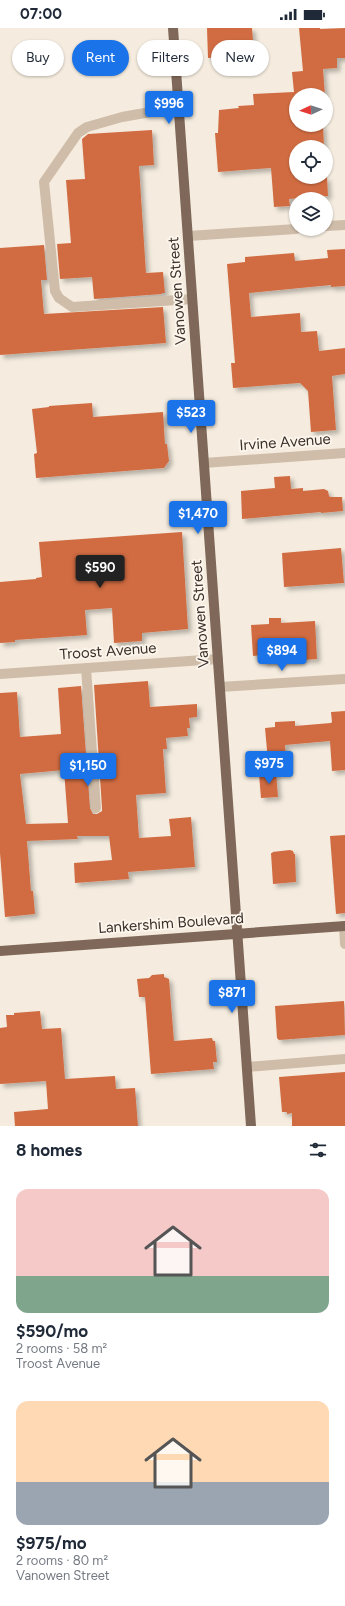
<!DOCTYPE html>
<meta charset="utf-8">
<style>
:root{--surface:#fff;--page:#f6f6f7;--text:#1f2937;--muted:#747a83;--accent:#1a73e8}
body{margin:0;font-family:Figtree,sans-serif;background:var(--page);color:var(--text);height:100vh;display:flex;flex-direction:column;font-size:15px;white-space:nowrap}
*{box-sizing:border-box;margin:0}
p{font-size:13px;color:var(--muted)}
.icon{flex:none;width:22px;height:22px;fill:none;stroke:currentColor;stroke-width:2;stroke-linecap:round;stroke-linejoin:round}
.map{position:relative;height:1098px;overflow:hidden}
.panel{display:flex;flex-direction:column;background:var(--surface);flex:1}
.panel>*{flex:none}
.banner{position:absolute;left:12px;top:12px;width:321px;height:36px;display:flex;gap:8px}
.needle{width:26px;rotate:266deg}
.controls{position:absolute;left:289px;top:60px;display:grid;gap:8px}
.controls a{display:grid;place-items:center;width:44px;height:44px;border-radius:50%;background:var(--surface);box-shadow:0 1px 3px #0004;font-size:20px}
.price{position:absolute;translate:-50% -34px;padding:0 9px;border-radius:4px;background:var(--accent);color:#fff;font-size:13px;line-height:26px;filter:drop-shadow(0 1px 2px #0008)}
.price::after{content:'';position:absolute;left:50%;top:24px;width:12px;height:9px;margin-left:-6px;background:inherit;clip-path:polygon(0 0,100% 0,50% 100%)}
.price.active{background:#222;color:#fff}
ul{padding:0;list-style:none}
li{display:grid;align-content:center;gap:8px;height:212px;padding:0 16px}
li span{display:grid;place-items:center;height:124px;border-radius:12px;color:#555}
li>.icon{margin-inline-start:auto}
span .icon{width:72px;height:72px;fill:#fffc;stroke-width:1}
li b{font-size:17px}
h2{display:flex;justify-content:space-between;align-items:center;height:48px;padding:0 16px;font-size:17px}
.chip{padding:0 14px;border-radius:18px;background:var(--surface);box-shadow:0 1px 3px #0004;font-size:14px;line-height:36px}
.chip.active{background:var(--accent);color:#fff}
.status{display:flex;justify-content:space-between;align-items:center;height:28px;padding:0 20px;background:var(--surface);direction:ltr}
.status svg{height:11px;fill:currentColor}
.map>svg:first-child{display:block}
</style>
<div class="status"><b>07:00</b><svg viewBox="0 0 49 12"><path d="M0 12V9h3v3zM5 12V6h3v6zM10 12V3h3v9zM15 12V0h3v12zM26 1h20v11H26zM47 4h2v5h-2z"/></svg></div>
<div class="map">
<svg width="345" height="1098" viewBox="0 0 345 1098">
<defs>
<filter id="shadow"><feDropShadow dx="3.5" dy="3.5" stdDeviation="2" flood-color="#0004"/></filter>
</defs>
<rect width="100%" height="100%" fill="#f5ecdf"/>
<!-- building -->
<path fill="#d16c42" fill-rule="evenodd" filter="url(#shadow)" d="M207,0h45l2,27 -46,3z
M299,0h21v1l25,-1v30h-8v10l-14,1 2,26h-29v32l27,-2 1,22h-29l1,30h31l1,19 -39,3 1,7 -16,1 -3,-39 -53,4 -3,-39h3l1,-23 20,-2 -1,-2 16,-1 -1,-11 41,-2 -2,-20 11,-1z
M152,102l2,35 -15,1 7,107 17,-1 2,21h-3v1l-68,5 -2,-22 -32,2 -3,-35 14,-1 -5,-63 19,-1 -3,-40 6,-5z
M44,217l3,35h-6l3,34 119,-7 3,36 -166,12v-107z
M345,221v37l-14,1v-2l-82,8 2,24 49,-4 1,19 16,-1 2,20 26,-3v26l-13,2 4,54 -25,2 -3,-41 -8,-8 -67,5 -2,-25h4l-8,-99 18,-2v-5l49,-4 1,8 33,-3 -1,-8z
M92,375l1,14 70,-5 2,32h2l2,17 -5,7 -128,10 -2,-24 3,-1 -5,-44 17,-2v-1z
M290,448l1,13 12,-1v3l21,-2 4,2 1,5 1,1h12l1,14 -22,2v-1l-79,7 -1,-28 34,-3 -1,-11z
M182,504l6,97 -46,4v8l-28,2 -2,-35 -27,2 2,25 -72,5v2l-15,1v-61l36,-3v-1l6,-1 -3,-35z
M341,520l3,35 -60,4 -2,-34z
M269,590h12v5l34,-2 2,38 -54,4 -1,-8 -9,1 -2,-31 18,-1z
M148,653l2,26 47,-3v13l-8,1 1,10h-3l1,8 -22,2 1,11h-4l3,44 -30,2 3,43 32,-2 -2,-17 22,-2 4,50 -67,5 1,7 -54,4 -1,-20 38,-3 -3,-24h-32l1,3 -51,2 4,50h2l2,23 -30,3 -5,-64v-160l17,-1 3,45 41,-3 -3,-46 23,-2 9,122 3,6h4l5,-3v-3l-8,-123zM64,742l4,53 -42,1 -6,-50z
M345,683v59l-13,1 -2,-30 -45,4 1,14 -18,2 -3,-33 10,-1v-5l20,-1v5l36,-3 1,-1 -1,-10z
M276,744l2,25 -17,1 -2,-24z
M345,807v78l-9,1 -6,-78z
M290,822l3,1 1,3h1l1,28 -23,2 -2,-31h2l-1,-1z
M164,946v3l5,2 5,62 38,-3 1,3h2l2,21h-4l1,7 -63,5 -6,-77h-6l-2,-18 12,-1 3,-3z
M344,973l1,34 -66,5 -2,-2 -2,-32z
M40,983l2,18 19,-1 4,51 50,-3 1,13 19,-1 3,38h-123l-1,-14 34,-3 -2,-28 -46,3v-56l7,-1 -1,-12h8v-2z
M345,1044v54h-53v-13l-5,1v-2h-5l-3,-35z"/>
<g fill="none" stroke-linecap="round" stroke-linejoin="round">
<!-- minor -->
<path stroke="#cfbda9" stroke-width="10" d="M179,79l-57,10 -35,10 -9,6 -34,49 11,109 4,7 13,9 120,-8
M326,198l19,-1
M188,208l108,-7
M204,435l141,-10
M86,640l10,140
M0,646l218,-15
M220,659l125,-8
M344,898l1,18
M247,1039l98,-8"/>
<!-- major -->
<path stroke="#7f6859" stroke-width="10" d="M173,0l78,1098
M0,923l345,-25"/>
</g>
<g text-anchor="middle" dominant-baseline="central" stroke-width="3.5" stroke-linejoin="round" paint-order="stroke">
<!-- street labels -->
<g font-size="15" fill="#3c302a" stroke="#fcf6ed">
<text transform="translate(177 263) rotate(-94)">Vanowen Street</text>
<text transform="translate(285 414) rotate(-4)">Irvine Avenue</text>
<text transform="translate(200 586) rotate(-94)">Vanowen Street</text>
<text transform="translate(108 623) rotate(-4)">Troost Avenue</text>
<text transform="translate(171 895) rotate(-4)">Lankershim Boulevard</text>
</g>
</g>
</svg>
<div class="controls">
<a><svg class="needle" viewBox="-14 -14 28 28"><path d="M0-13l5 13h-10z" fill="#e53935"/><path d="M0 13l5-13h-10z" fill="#747a83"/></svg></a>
<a><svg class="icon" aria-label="locate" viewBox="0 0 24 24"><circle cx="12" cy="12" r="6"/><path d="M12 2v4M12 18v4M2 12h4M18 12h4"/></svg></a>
<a><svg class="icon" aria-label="layers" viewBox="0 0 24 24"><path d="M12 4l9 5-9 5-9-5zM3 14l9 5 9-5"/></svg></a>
</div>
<b class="price" style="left:169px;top:97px">$996</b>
<b class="price" style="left:191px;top:406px">$523</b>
<b class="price" style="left:198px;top:507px">$1,470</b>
<b class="price active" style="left:100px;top:561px">$590</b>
<b class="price" style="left:282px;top:644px">$894</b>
<b class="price" style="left:269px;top:757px">$975</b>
<b class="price" style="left:88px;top:759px">$1,150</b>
<b class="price" style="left:232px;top:986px">$871</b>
<div class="banner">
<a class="chip">Buy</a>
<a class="chip active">Rent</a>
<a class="chip">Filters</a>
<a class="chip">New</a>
</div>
</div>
<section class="panel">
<h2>8 homes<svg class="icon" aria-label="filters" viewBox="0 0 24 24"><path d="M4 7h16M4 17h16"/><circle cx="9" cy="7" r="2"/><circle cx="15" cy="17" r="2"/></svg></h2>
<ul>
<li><span style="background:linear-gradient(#f6c9c9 70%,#7fa58c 0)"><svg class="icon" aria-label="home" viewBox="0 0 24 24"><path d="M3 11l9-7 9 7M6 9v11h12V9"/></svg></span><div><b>$590/mo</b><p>2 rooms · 58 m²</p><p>Troost Avenue</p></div></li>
<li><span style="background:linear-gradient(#ffd9b3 65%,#9aa5b1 0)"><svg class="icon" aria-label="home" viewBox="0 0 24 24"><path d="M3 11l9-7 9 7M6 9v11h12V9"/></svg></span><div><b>$975/mo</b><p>2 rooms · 80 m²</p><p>Vanowen Street</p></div></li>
</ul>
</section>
